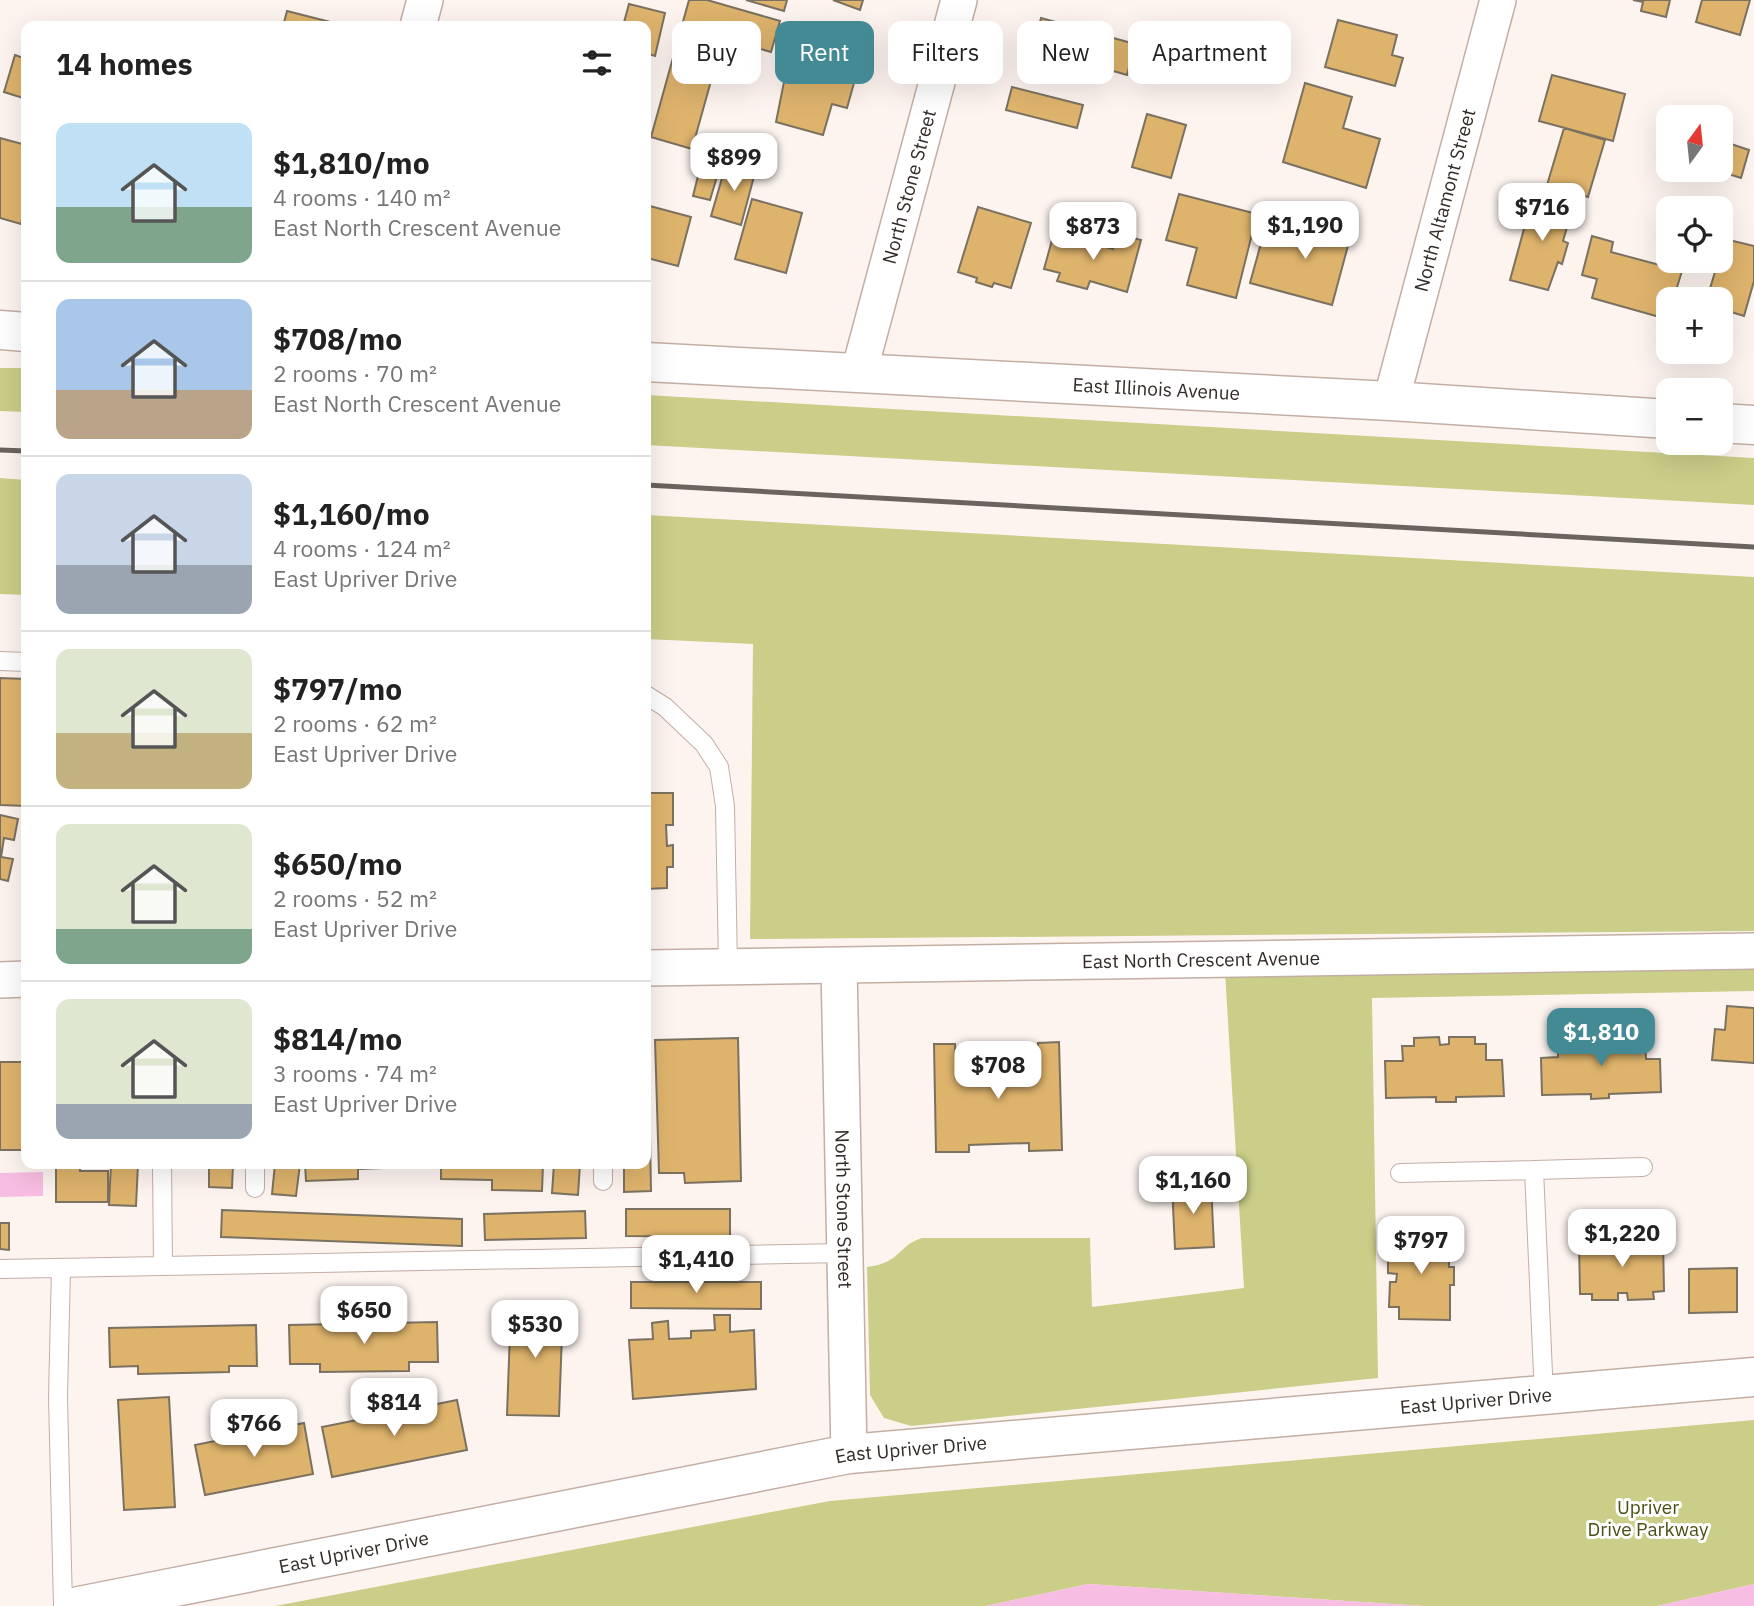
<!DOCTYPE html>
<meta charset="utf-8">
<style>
:root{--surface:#fff;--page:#f2f2f2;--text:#222;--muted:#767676;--line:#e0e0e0;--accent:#448a95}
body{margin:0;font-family:"IBM Plex Sans",sans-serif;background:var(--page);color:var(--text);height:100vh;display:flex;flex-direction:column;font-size:26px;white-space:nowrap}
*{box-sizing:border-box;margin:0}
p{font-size:23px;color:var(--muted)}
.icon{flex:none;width:38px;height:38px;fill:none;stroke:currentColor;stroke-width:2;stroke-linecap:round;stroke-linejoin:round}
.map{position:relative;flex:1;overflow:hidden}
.details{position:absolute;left:21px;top:21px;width:630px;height:1148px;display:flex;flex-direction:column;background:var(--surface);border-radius:14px;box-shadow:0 7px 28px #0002}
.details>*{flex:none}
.guide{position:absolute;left:672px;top:21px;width:665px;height:63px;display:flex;gap:14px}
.needle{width:46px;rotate:15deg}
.tools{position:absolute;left:1656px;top:105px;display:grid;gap:14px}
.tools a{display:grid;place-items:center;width:77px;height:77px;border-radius:14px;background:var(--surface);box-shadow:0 7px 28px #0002;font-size:35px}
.price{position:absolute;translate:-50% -60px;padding:0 16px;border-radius:14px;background:#fff;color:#222;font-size:23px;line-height:46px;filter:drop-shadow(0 2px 4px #0008)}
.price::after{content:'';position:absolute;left:50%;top:42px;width:21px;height:16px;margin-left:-10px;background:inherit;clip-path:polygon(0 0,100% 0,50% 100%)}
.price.on{background:var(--accent);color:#fff}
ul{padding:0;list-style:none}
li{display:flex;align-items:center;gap:21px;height:175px;padding:0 35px}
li+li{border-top:2px solid var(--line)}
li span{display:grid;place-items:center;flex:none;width:196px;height:140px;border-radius:14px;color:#555}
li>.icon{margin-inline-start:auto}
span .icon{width:84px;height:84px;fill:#fffc;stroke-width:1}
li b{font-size:30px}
h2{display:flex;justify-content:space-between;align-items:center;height:84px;padding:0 35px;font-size:30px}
.chip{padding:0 24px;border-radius:14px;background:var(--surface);box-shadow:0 7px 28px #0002;font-size:24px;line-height:63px}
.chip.on{background:var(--accent);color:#fff}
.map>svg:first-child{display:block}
</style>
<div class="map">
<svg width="1754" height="1606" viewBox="0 0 1754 1606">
<rect width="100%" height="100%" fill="#fdf4f0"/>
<!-- green -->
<path fill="#cace88" d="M0,368h26v44l-26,-1z
M646,395l1108,63v47l-1108,-60z
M0,478l26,2v115l-26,-1z
M646,515l1108,62v354l-1004,8 3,-295 -107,-5z
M1754,964v27l-382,7 6,380 -467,48 -27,-8 -14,-23 -3,-128c34,-4 30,-21 55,-29h168l2,69 152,-19 -19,-316z
M1754,1420v164l-97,22h-233l-336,-22 -102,22h-711l555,-105z"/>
<!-- water -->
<path fill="#f8bde2" d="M43,1172v24l-43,1v-24z
M1088,1584l336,22h-438z
M1754,1584v22h-97z"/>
<!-- building -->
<path fill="#deb36c" stroke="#7b7160" stroke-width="2" d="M689,0h18l73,21 -9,31 -48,-14 -31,111 -41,-12z
M746,0h41l-3,11z
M833,0h30l-3,10z
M1633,0h37l-4,17 -25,-6 2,-9z
M1702,0h48l-10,35 -44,-13z
M629,4l36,9 -10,43 -9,-3v-27h-23z
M287,11l51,13 -1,2h-54z
M1041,18l94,26 -8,31 -31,-9 -1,4 -44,-14 2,-6 -19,-5z
M1338,20l59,15 -5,20 11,3 -8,28 -70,-19z
M791,47l68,18 -12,43 -15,-4 -9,31 -47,-13z
M15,55l11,4v40l-22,-7z
M1552,75l73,19 -12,47 -74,-20z
M1305,83l47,14 -9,31 37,11 -14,49 -83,-26z
M1012,87l71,18 -6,23 -71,-18z
M1147,114l39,11 -15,53 -39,-11z
M1564,128l41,12 -17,57 -41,-12z
M0,138l26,7v60l-5,19 -21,-6z
M1728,143l21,7 -8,28 -22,-7z
M727,161l29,8 -15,56 -30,-9z
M700,168l18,5 -8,27 -17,-4z
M1179,194l78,20 -21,84 -49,-13 10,-37 -31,-8z
M1533,196l40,11 -10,34 5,2 -6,21 -4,-2 -10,28 -38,-10z
M752,199l50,14 -16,60 -51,-14z
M646,205l45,12 -13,49 -31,-8z
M978,207l53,16 -20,65 -17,-5 -2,4 -16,-5 1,-4 -19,-6z
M1307,215l46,12 -21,78 -82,-22 13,-47 36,10z
M1054,233l59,16 4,-15 24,6 -14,52 -37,-11 -3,8 -30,-8 3,-8 -16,-4z
M1592,236l21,6 -2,10 71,19 -8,26 -4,-1 -2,3 -5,19 -71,-20 5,-19 -15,-4z
M1725,239l29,7v35l-10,35 -16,-5 2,-9 -22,-7z
M0,678l26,1v127l-26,-1z
M646,793h27v32h-7l1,21 6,-1v22h-6v21l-21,1z
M0,815l18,4 -4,21 -10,-2 -3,19 12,2 -5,22 -8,-2z
M1727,1006l27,2v55l-42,-3 3,-31 10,1z
M1632,1034v8l13,-1 1,18h14l1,33 -52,2v4l-18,1v-5l-49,1 -1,-37 17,-1v-14h10v-7l27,-1v7l9,-1v-6z
M1439,1037l1,8 9,-1v-7h26v7h11v16h16l2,36 -48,1v5h-20v-5l-50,1 -1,-37h18l-1,-15h12v-8z
M738,1038l3,143 -56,2 -1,-10h-25l-4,-133z
M1059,1042l3,108 -33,1v-8l-60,2v7h-33l-2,-108h21l1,18 82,-2v-17z
M0,1062h26v88h-26z
M646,1136h4l1,55 -27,1v-28h22z
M56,1164h24v7h28v31h-52z
M111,1164h27l-2,42 -27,-1z
M209,1164h24l-1,24 -23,-1z
M275,1164h25l-4,32 -24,-2z
M305,1164h104v3l-51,2v10l-52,2z
M441,1164h102l-1,27 -50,-1v-10l-51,-1z
M554,1164h26l-2,31 -26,-2z
M1211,1183l3,64 -39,2 -3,-64z
M626,1209h104v28l-104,-1z
M222,1210l240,9v27l-241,-9z
M585,1211l1,27 -101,2 -1,-26z
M0,1223h9v27l-9,-1z
M1449,1233v34h5v18h-4v35l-51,-1v-12h-10l1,-25h6l1,-8 -9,-1v-26h9v-13z
M1663,1239l1,52 -11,1 1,7 -26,1 -1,-7h-9v7h-26v-6h-12l-1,-53z
M1737,1268v44l-48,1v-44z
M631,1282h130v27l-130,-1z
M511,1304l52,2 -4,110 -52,-1z
M714,1315h16v17l24,-2 2,59 -123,10 -4,-59 24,-1 -1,-16 16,-2 1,18 22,-1v-7l24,-1z
M437,1322l1,40h-29v9l-89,1v-8h-30l-1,-39z
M256,1325l1,41h-28v6l-91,2v-8l-28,1 -1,-39z
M169,1397l6,110 -51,3 -6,-110z
M457,1400l10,50 -135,27 -10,-50z
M304,1423l9,51 -108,21 -10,-50z"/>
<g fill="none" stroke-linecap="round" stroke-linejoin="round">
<defs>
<path id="service" d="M0,661l26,1
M646,695l19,12 39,37 15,23 6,39 3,161
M162,1164l1,102
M255,1164v24
M603,1164v17
M1534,1170l109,-3
M1400,1173l134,-3 10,226
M61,1268l-3,129 5,209
M0,1269l845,-16"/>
<g id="minor">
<path d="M418,26l7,-26"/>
<path id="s1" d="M859,372l100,-372"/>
<path id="s2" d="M1391,401l107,-401"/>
<path id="s3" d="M839,966l10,488"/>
<path id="s4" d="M646,968l1108,-17"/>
<path d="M0,980l26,-1"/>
</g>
<g id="tertiary">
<path id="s5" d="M79,1606l770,-152 905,-77"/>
</g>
<g id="secondary">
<path d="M0,330l26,2"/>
<path id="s6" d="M646,362l745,39 277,18"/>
<path d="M1720,423l34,2"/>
</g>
</defs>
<!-- service casing -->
<use href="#service" stroke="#c3aea4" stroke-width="20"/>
<!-- minor casing -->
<use href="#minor" stroke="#c3aea4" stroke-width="38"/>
<!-- tertiary casing -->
<use href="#tertiary" stroke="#c3aea4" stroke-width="41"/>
<!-- secondary casing -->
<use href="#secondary" stroke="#c3aea4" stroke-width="41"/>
<!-- service -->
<use href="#service" stroke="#fff" stroke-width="18"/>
<!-- minor -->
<use href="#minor" stroke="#fff" stroke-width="35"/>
<!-- tertiary -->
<use href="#tertiary" stroke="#fff" stroke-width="38"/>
<!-- secondary -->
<use href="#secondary" stroke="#fff" stroke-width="38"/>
<!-- rail -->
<path stroke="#6b635f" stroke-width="5" d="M0,450l26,1
M646,485l1108,62"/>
</g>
<g text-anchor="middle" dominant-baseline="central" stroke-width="6" stroke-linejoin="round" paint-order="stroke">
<!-- street labels -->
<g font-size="19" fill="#332b27" stroke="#fff">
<text stroke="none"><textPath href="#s1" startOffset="192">North Stone Street</textPath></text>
<text stroke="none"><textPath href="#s2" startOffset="208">North Altamont Street</textPath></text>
<text stroke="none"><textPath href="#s6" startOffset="511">East Illinois Avenue</textPath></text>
<text stroke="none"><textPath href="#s4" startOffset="555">East North Crescent Avenue</textPath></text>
<text stroke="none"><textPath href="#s3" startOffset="243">North Stone Street</textPath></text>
<text stroke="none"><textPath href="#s5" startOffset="1414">East Upriver Drive</textPath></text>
<text stroke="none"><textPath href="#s5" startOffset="847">East Upriver Drive</textPath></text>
<text stroke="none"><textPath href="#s5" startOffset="280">East Upriver Drive</textPath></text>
</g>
<!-- park labels -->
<g font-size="19" fill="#4c4f13" stroke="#fff">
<text x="1648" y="1507">Upriver<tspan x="1648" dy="22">Drive Parkway</tspan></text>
</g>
</g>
</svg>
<div class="tools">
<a><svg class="needle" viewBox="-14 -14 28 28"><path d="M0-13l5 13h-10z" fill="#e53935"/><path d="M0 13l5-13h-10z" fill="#767676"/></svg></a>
<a><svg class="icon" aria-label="locate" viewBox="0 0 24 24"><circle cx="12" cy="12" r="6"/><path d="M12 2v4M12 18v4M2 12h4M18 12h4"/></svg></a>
<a>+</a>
<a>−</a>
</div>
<b class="price" style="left:734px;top:193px">$899</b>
<b class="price" style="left:1542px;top:243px">$716</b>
<b class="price" style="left:1305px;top:261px">$1,190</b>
<b class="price" style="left:1093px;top:262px">$873</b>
<b class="price on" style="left:1601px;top:1068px">$1,810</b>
<b class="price" style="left:998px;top:1101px">$708</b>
<b class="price" style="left:1193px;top:1216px">$1,160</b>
<b class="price" style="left:1622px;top:1269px">$1,220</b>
<b class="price" style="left:1421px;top:1276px">$797</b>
<b class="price" style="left:696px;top:1295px">$1,410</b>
<b class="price" style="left:364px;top:1346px">$650</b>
<b class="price" style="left:535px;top:1360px">$530</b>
<b class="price" style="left:394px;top:1438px">$814</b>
<b class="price" style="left:254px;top:1459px">$766</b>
<div class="guide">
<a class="chip">Buy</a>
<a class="chip on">Rent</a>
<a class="chip">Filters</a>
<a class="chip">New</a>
<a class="chip">Apartment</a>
</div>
<section class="details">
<h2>14 homes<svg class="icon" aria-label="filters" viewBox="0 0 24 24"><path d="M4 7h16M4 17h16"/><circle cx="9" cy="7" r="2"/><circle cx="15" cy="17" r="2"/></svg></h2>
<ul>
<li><span style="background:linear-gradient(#bfe0f5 60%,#7fa58c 0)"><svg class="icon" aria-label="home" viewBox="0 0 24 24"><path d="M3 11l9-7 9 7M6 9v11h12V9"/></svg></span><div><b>$1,810/mo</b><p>4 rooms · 140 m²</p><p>East North Crescent Avenue</p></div></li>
<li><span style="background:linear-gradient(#a9c7e8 65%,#b9a48a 0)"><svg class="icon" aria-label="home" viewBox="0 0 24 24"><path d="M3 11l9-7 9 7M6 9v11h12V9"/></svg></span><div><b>$708/mo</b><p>2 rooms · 70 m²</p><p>East North Crescent Avenue</p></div></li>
<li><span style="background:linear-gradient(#c9d6e8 65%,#9aa5b1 0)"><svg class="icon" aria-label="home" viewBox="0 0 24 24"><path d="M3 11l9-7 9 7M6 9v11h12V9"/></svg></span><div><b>$1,160/mo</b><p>4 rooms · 124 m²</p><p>East Upriver Drive</p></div></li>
<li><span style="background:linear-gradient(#dfe7d0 60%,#c2b280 0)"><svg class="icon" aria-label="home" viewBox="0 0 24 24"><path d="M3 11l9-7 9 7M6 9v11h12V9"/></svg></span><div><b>$797/mo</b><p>2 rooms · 62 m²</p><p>East Upriver Drive</p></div></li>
<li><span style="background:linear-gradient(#dfe7d0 75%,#7fa58c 0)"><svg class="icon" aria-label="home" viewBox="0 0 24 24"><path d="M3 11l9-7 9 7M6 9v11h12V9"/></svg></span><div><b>$650/mo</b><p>2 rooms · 52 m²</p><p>East Upriver Drive</p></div></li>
<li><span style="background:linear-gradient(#dfe7d0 75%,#9aa5b1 0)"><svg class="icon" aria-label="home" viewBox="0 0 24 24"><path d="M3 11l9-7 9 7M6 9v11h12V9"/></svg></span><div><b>$814/mo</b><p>3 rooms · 74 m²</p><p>East Upriver Drive</p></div></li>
</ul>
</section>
</div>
